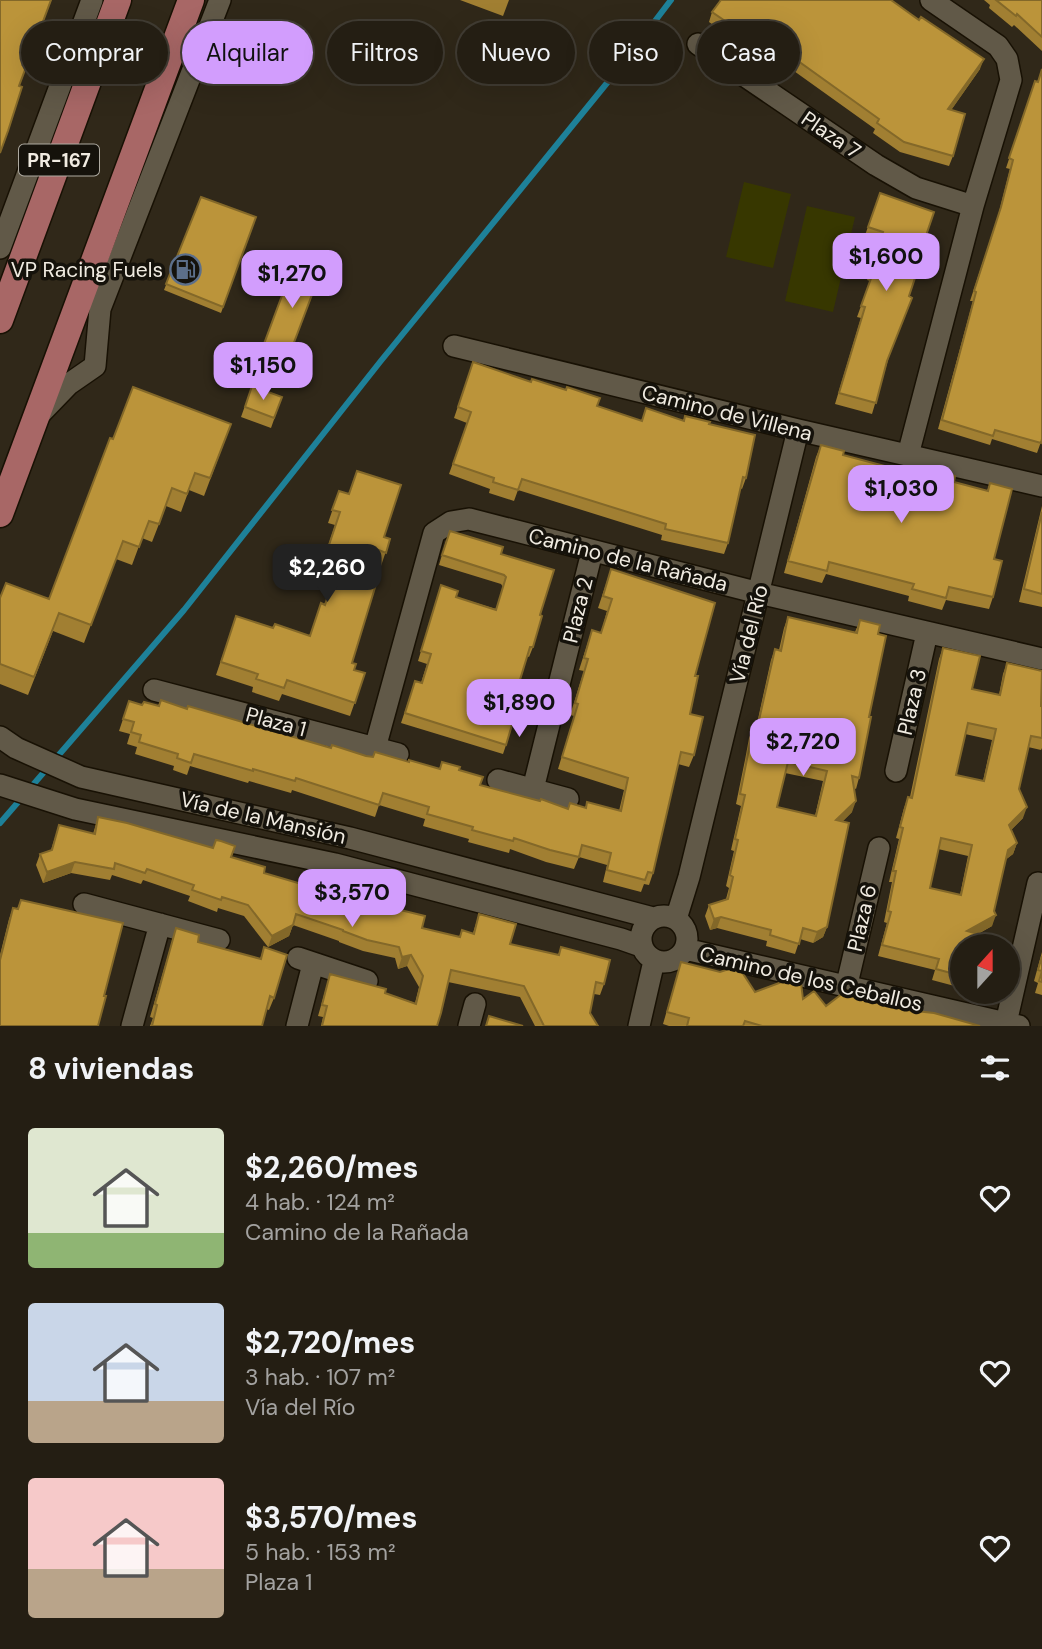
<!DOCTYPE html>
<html lang="es">
<meta charset="utf-8">
<style>
:root{--surface:#241e13;--page:#2c271c;--text:#f1f3f6;--muted:#a3a2a0;--line:#413c33;--accent:#d29dfd}
body{margin:0;font-family:"DM Sans",sans-serif;background:var(--page);color:var(--text);height:100vh;display:flex;flex-direction:column;font-size:26px;white-space:nowrap}
*{box-sizing:border-box;margin:0}
p{font-size:23px;color:var(--muted)}
.icon{flex:none;width:38px;height:38px;fill:none;stroke:currentColor;stroke-width:2;stroke-linecap:round;stroke-linejoin:round}
.map{position:relative;height:1026px;overflow:hidden}
.side{display:flex;flex-direction:column;background:var(--surface);flex:1}
.side>*{flex:none}
.guide{position:absolute;left:21px;top:21px;width:1001px;height:63px;display:flex;gap:14px}
.needle{width:46px;rotate:21deg}
.controls{position:absolute;left:950px;top:934px;display:grid;gap:14px}
.controls a{display:grid;place-items:center;width:70px;height:70px;border-radius:50%;background:var(--surface);box-shadow:0 7px 28px #0002,0 0 0 2px var(--line);font-size:35px}
.price{position:absolute;translate:-50% -60px;padding:0 16px;border-radius:14px;background:var(--accent);color:#111;font-size:23px;line-height:46px;filter:drop-shadow(0 2px 4px #0008)}
.price::after{content:'';position:absolute;left:50%;top:42px;width:21px;height:16px;margin-left:-10px;background:inherit;clip-path:polygon(0 0,100% 0,50% 100%)}
.price.current{background:#222;color:#fff}
ul{padding:0;list-style:none}
li{display:flex;align-items:center;gap:21px;height:175px;padding:0 28px}
li span{display:grid;place-items:center;flex:none;width:196px;height:140px;border-radius:7px;color:#555}
li>.icon{margin-inline-start:auto}
span .icon{width:84px;height:84px;fill:#fffc;stroke-width:1}
li b{font-size:30px}
h2{display:flex;justify-content:space-between;align-items:center;height:84px;padding:0 28px;font-size:30px}
.chip{padding:0 24px;border-radius:32px;background:var(--surface);box-shadow:0 7px 28px #0002,0 0 0 2px var(--line);font-size:24px;line-height:63px}
.chip.current{background:var(--accent);color:#111}
.map>svg:first-child{display:block}
</style>
<div class="map">
<svg width="1042" height="1026" viewBox="0 0 1042 1026">
<rect width="100%" height="100%" fill="#302819"/>
<!-- green -->
<path fill="#373700" d="M744,182l47,12 -18,74 -47,-11z
M807,206l48,11 -22,95 -48,-11z"/>
<g fill="none" stroke-linecap="round" stroke-linejoin="round">
<!-- stream -->
<path stroke="#1e8199" stroke-width="6" d="M0,823l184,-213 196,-248 240,-295 51,-67"/>
<defs>
<path id="minor" d="M698,44l178,121 40,23 57,18
M0,248l92,-248
M454,346l344,84 244,56
M39,415l30,-31 26,-18 5,-57 120,-309
M908,455l65,-249 38,-126 -4,-21 -9,-13 -67,-46
M154,690l244,64
M0,737l16,11 65,29 269,61 303,80
M375,748l59,-215 17,-11 18,-3 290,74 283,66
M896,771l31,-138
M498,780l70,19
M0,785l75,24 260,55 286,75 20,7
M533,789l59,-237
M84,904l135,36
M641 939a23 23 0 1 1 46 0a23 23 0 1 1-46 0Z
M676,919l13,-42 109,-447
M685,949l334,77
M298,958l69,23
M846,988l33,-140
M1006,1023l32,-140
M132,1026l28,-102
M297,1026l16,-62
M469,1026l6,-22
M639,1026l15,-65"/>
<path id="major" d="M0,320l118,-320
M0,514l191,-514"/>
</defs>
<!-- minor casing -->
<use href="#minor" stroke="#181104" stroke-width="24"/>
<!-- major casing -->
<use href="#major" stroke="#181104" stroke-width="29"/>
<!-- minor -->
<use href="#minor" stroke="#615948" stroke-width="21"/>
<!-- major -->
<use href="#major" stroke="#a86766" stroke-width="26"/>
</g>
<!-- wall -->
<path fill="#a17f32" fill-rule="evenodd" d="M460,0h49l-6,16z
M984,0h58v51l-28,-26 -2,2 -23,-19 1,-3z
M712,12l268,57 -29,41 2,46 -4,10 -49,-14 -27,-19 2,-4 -102,-73 -3,4 -35,-24 -2,3 -24,-17z
M1035,81l2,1 5,357 -5,14 -45,-14 -2,6 -52,-16 35,-128h-3l28,-85 12,-47 -4,-1z
M880,193l38,66 -46,155 -37,-10 26,-86 -4,-1 13,-36 -3,-1 12,-37 -15,-5z
M201,197l55,20 -35,96 -57,-23z
M296,258l26,10 -40,107 -26,-9z
M473,362l168,59h43l1,-5 24,8 37,54 -4,11 -2,-1 -12,55 -4,11 -63,-14 1,-5 -144,-45 -4,11 -25,-8 1,-4 -41,-15 18,-51 -13,-5z
M252,386l30,11 -11,31 -30,-11z
M231,424l-27,72 -15,-6 -8,22 -15,-6 -14,36 -10,-4 -10,27 -16,-6 -32,84 -31,-12 -25,64 -28,-11v-86l49,1 64,-160z
M821,445l22,10 90,23 3,-7 18,11 33,9 3,-8 4,76 -1,38 -4,12 -43,-9 -4,10 -34,-9 1,-5 -83,-22 -4,9 -38,-10 32,-116z
M339,491l45,46 6,2 -9,27 -6,-2 -5,15 -18,84 2,7 11,3 -15,43 -68,-22 -3,7 -27,-9 1,-5 -37,-12 20,-59 37,12 37,8 15,-31 9,-28 -15,-4 16,-48 -7,-2z
M1042,506v101l-23,-5z
M446,541l55,13 39,61 -7,32 -4,10 -2,-1 -18,60 -3,29 -3,9 -102,-31 14,-42 6,2 6,-19 -9,-3 23,-76 15,12 40,12 7,-22 -2,-3 -62,-19z
M611,569l84,107 -5,38 4,41 -5,12 -11,-3 -25,109 -4,12 -5,-1 -3,8 -38,-10 4,-17 -28,-8 -5,12 -28,-7 -36,-13 -1,4 -41,-11 1,-3 -46,-13 2,-7 -46,-14 -4,12 -83,-27 -1,3 -42,-12 -1,2 -58,-17 -3,9 -14,-5 1,-4 -39,-12 2,-7 -10,-3 3,-10 -11,-3 10,-30 13,4 45,4 144,39 35,8 43,6 31,7 19,1 21,15 88,24 17,-1 34,3 5,-21 -66,-21 16,-53 -4,-1 14,-44 -5,-1 9,-28 4,-12 9,3 6,-22 -9,-3z
M788,617l67,15 5,-12 18,14 -9,83 -10,61 -3,11 -2,-1 -2,24 -10,10 -15,105 -4,10 -10,6 -13,-4 -5,15 -29,-8 1,-5 -50,-13 -7,2 -5,-14 4,-11 17,-6 3,-11 -3,-2 8,-35 -3,-1 10,-44 -5,-2 9,-44 4,-22 4,-10h3l15,-68 4,-11 4,1 5,-22zM785,773l38,8 -8,35 -38,-9z
M943,648l29,41 27,6 4,-21 4,-11 35,43v42l-1,2 -13,-3 -9,42 4,29 -12,12 6,13 -4,11 -8,6 -11,51 -2,15 -14,8 -16,13v41l-30,-8 3,-10 -57,-14 9,-33 -3,-1 8,-40h-3l10,-43 -3,-1 8,-30 4,-11h2l29,-138zM965,734l27,6 -9,41 -27,-6zM938,849l30,7 -8,39 -30,-7z
M98,817l133,40 33,16 58,17 58,15 42,23 38,9 2,-7 11,3 6,-19 31,30 48,11 3,-8 43,37 -4,11 -6,-1 -4,19 8,13h-63l-15,-29 -72,-15 -11,44h-116l2,-9 -5,-1 12,-42 85,29 4,-16 -12,-21 -9,3 -3,-11 -32,-7 -24,-9v-1l-46,-16 -4,11 -21,11 -24,-31 -26,-8 -1,4 -29,-11 2,-5 -47,-16 -2,4 -29,-9 -2,5 -39,-7 -28,10 -7,-18 4,-11 11,-4 8,-25 34,9z
M21,900l83,96 -104,30v-71l9,-36 4,-11 4,1z
M176,928l22,14 62,17 4,-12 10,51 -5,12 -3,-1 -4,17h-112l3,-8 -3,-1z
M1042,952v43l-7,-2 3,-10 -4,-2z
M681,962l74,30 48,7 23,7 27,-9 127,29h-311l-6,-2z"/>
<!-- shaded-wall -->
<path fill="#836829" d="M984,59l-4,10 -35,50 3,-10z
M856,801l-4,11 -20,19 4,-11z
M1027,807l-4,11 -18,18 4,-11z
M1017,843l-4,11 -9,7 4,-11z
M75,862l-4,11 -28,10 4,-11z
M996,915l-4,11 -29,16 4,-11z
M721,917l-4,11 -7,2 4,-11z
M293,925l-4,11 -21,11 4,-11z
M827,927l-4,10 -10,6 4,-11z
M411,955l-4,11 -9,3 4,-12z"/>
<!-- building -->
<path fill="#bb943a" stroke="#836829" stroke-width="2" fill-rule="evenodd" d="M0,0h51l-32,86 3,1 -14,44 -8,22z
M721,0h170l28,20 2,-3 63,42 -36,50 17,5 -12,42 -49,-14 -27,-19 2,-4 -102,-73 -3,4 -35,-24 -2,3 -25,-17z
M996,0h46v37l-25,-23 -1,2z
M1042,69v370l-1,4 -46,-13 -2,6 -51,-16 34,-128 -2,-1 27,-84 12,-47 -4,-2 26,-77 3,1z
M880,193l54,19 -16,47 3,1 -12,36 3,2 -25,63 -11,42 -37,-10 26,-86 -4,-1 13,-36 -3,-1 12,-37 -15,-5z
M201,197l55,20 -33,90 -57,-23z
M296,258l26,10 -35,93 -26,-9z
M473,362l58,20 1,-3 34,11 1,-3 33,11 -3,8 45,15 4,-13 38,13 1,-5 25,6 -1,2 46,11 -9,43 -3,-1 -15,66 -63,-14 1,-5 -144,-45 -4,11 -25,-8 1,-4 -41,-14 18,-52 -13,-5z
M252,386l30,11 -8,21 -29,-11z
M133,387l98,37 -21,54 -15,-5 -8,21 -15,-6 -13,36 -10,-3 -10,26 -16,-6 -32,84 -32,-12 -25,64 -34,-13v-66l6,-15 43,16 61,-161 3,1z
M821,445l23,6 -1,4 53,14 38,9 2,-7 19,5 -1,6 34,9 2,-8 22,6 -18,70 8,2 -9,36 -44,-10 -3,11 -34,-9 2,-5 -85,-22 -2,9 -39,-10z
M357,471l44,14 -17,52 6,2 -4,14 -7,-3 -9,29 7,2 -25,82 4,1 -2,6 11,3 -10,30 -68,-23 -3,8 -28,-9 2,-5 -37,-12 15,-46 37,12 2,-4 35,12 11,-33 4,2 13,-41 -14,-4 16,-48 -8,-2 7,-19 10,3z
M1042,512v82l-18,-5z
M450,531l53,16 -2,7 53,16 -14,45 2,1 -9,31h-3l-21,69 5,2 -8,27 -101,-32 10,-32 7,2 9,-29 -10,-3 20,-66 17,6 -2,6 40,13 10,-33 -2,-2 -62,-20z
M611,569l104,34 -20,73h3l-8,38 13,3 -9,38 -13,-3 -28,121 -5,-1 -3,8 -38,-10 4,-17 -29,-8 -3,12 -29,-7 -36,-12 -1,3 -41,-11 1,-3 -46,-13 2,-7 -46,-14 -4,12 -83,-27 -1,3 -42,-12v2l-59,-17 -3,9 -14,-5 1,-4 -39,-12 2,-7 -10,-3 3,-10 -11,-3 6,-18 13,4 2,-3 15,4 2,-6 26,9 1,-3 143,42 1,-3 34,11 7,1 2,-5 34,10v-2l31,9 2,-7 18,5 -1,3 24,7 -3,8 60,16 1,-2 27,10 2,-6 16,5 1,-6 34,9 7,-33 -66,-21 16,-53 -3,-1 13,-44 -4,-1 8,-28 9,3 11,-34 -9,-3z
M788,617l69,16 3,-13 20,5 -2,9 8,2 -17,81h2l-12,61 -7,-2 4,25 -20,19 13,3 -22,104 -10,5 -14,-4 -4,16 -29,-9 1,-5 -50,-13 -7,2 -5,-14 19,-6 5,-22 -3,-2 8,-35 -3,-1 10,-44 -5,-1 9,-45 4,-21 4,1 18,-80 6,2zM788,762l39,9 -11,45 -39,-9z
M943,648l37,8 -8,33 28,6 7,-32 35,8 -1,35h1v32l-11,-2 -12,53 8,18 -18,18 8,18 -9,7 -14,61 2,4 -29,16 25,7 -2,9h-28v29l-26,-7 3,-10 -57,-14 9,-33 -3,-1 8,-40h-3l10,-43 -3,-1 8,-30 4,1zM968,723l28,6 -12,52 -28,-6zM941,838l31,7 -11,50 -31,-7z
M98,817l29,6 86,25 3,-8 5,1 14,5 -4,11 34,10 -1,6 58,17 5,-13 31,11 1,-2 25,9 -4,10 45,11 -3,12 38,9 2,-7 12,4 5,-20 37,10 -6,20 49,11 2,-8 49,13 -6,24 -8,-2 -6,31 8,13h-54l-20,-40 -73,-16 -10,43 -4,13h-115l5,-20 -5,-1 8,-31 56,15 -1,4 31,11 7,-28 -12,-21 -9,2 -3,-10 -32,-7 -24,-9v-1l-47,-16 -3,11 -21,11 -24,-31 -26,-8 -1,3 -29,-10 2,-5 -47,-16 -2,4 -30,-10 -1,6 -39,-7 -28,10 -7,-18 12,-4 7,-25 36,9z
M21,900l102,23 -19,73h2l-8,30h-98v-66l13,-52 5,1z
M176,928l23,7 -1,7 63,17 3,-12 23,8 -13,43 -4,-2 -8,30h-110l5,-21 -2,-1z
M1042,956v26l-3,-1 3,-10 -4,-1z
M681,962l39,10 18,-6 17,26 32,-12 14,3 2,16 11,-8 12,15 21,-16 6,7 53,13 28,3 46,13h-218l-17,-5 -2,5h-56l2,-8 -22,-6z
M489,1016l34,10h-37z"/>
<!-- icons -->
<defs>
<symbol id="fuel-ring" viewBox="-11 -11 22 22"><circle r="9.5" fill="#15120b" stroke="#5c6f8a" stroke-width="1.5"/><path d="M-5.5-6h7V0h2V4h1.3V-2.5L3-4.5l.8-.8L6-3V5H2.5V1h-1V6h-7ZM-4.2-4.7v3.2H.2V-4.7Z" fill="#5c6f8a"/></symbol>
</defs>
<g fill-rule="evenodd">
<use href="#fuel-ring" x="168" y="252" width="35" height="35"/>
</g>
<g text-anchor="middle" dominant-baseline="central" stroke-width="7" stroke-linejoin="round" paint-order="stroke">
<!-- shield labels -->
<rect fill="#15120b" stroke="#aeaaa1" stroke-width="2" x="19" y="144.5" width="80" height="31" rx="5"/>
<g font-size="19" font-weight="bold" fill="#f0ebe1">
<text x="59" y="160">PR-167</text>
</g>
<!-- street labels -->
<g font-size="21" fill="#f0ebe1" stroke="#15120b">
<text transform="translate(831 135) rotate(34)">Plaza 7</text>
<text transform="translate(727 413) rotate(14)">Camino de Villena</text>
<text transform="translate(628 560) rotate(14)">Camino de la Rañada</text>
<text transform="translate(578 610) rotate(-76)">Plaza 2</text>
<text transform="translate(749 634) rotate(-76)">Vía del Río</text>
<text transform="translate(912 702) rotate(-77)">Plaza 3</text>
<text transform="translate(276 722) rotate(15)">Plaza 1</text>
<text transform="translate(263 818) rotate(13)">Vía de la Mansión</text>
<text transform="translate(862 918) rotate(-77)">Plaza 6</text>
<text transform="translate(811 979) rotate(13)">Camino de los Ceballos</text>
</g>
<!-- poi labels -->
<g font-size="21" fill="#f0ebe1" stroke="#15120b" text-anchor="end">
<text x="163" y="270">VP Racing Fuels</text>
</g>
</g>
</svg>
<div class="controls">
<a><svg class="needle" viewBox="-14 -14 28 28"><path d="M0-13l5 13h-10z" fill="#e53935"/><path d="M0 13l5-13h-10z" fill="#a3a2a0"/></svg></a>
</div>
<b class="price" style="left:886px;top:293px">$1,600</b>
<b class="price" style="left:292px;top:310px">$1,270</b>
<b class="price" style="left:263px;top:402px">$1,150</b>
<b class="price" style="left:901px;top:525px">$1,030</b>
<b class="price current" style="left:327px;top:604px">$2,260</b>
<b class="price" style="left:519px;top:739px">$1,890</b>
<b class="price" style="left:803px;top:778px">$2,720</b>
<b class="price" style="left:352px;top:929px">$3,570</b>
<div class="guide">
<a class="chip">Comprar</a>
<a class="chip current">Alquilar</a>
<a class="chip">Filtros</a>
<a class="chip">Nuevo</a>
<a class="chip">Piso</a>
<a class="chip">Casa</a>
</div>
</div>
<section class="side">
<h2>8 viviendas<svg class="icon" aria-label="filters" viewBox="0 0 24 24"><path d="M4 7h16M4 17h16"/><circle cx="9" cy="7" r="2"/><circle cx="15" cy="17" r="2"/></svg></h2>
<ul>
<li><span style="background:linear-gradient(#dfe7d0 75%,#8fb573 0)"><svg class="icon" aria-label="home" viewBox="0 0 24 24"><path d="M3 11l9-7 9 7M6 9v11h12V9"/></svg></span><div><b>$2,260/mes</b><p>4 hab. · 124 m²</p><p>Camino de la Rañada</p></div><svg class="icon" aria-label="heart" viewBox="0 0 24 24"><path d="M12 20l-8-8c-3-5 5-10 8-4 3-6 11-1 8 4z"/></svg></li>
<li><span style="background:linear-gradient(#c9d6e8 70%,#b9a48a 0)"><svg class="icon" aria-label="home" viewBox="0 0 24 24"><path d="M3 11l9-7 9 7M6 9v11h12V9"/></svg></span><div><b>$2,720/mes</b><p>3 hab. · 107 m²</p><p>Vía del Río</p></div><svg class="icon" aria-label="heart" viewBox="0 0 24 24"><path d="M12 20l-8-8c-3-5 5-10 8-4 3-6 11-1 8 4z"/></svg></li>
<li><span style="background:linear-gradient(#f6c9c9 65%,#b9a48a 0)"><svg class="icon" aria-label="home" viewBox="0 0 24 24"><path d="M3 11l9-7 9 7M6 9v11h12V9"/></svg></span><div><b>$3,570/mes</b><p>5 hab. · 153 m²</p><p>Plaza 1</p></div><svg class="icon" aria-label="heart" viewBox="0 0 24 24"><path d="M12 20l-8-8c-3-5 5-10 8-4 3-6 11-1 8 4z"/></svg></li>
</ul>
</section>
